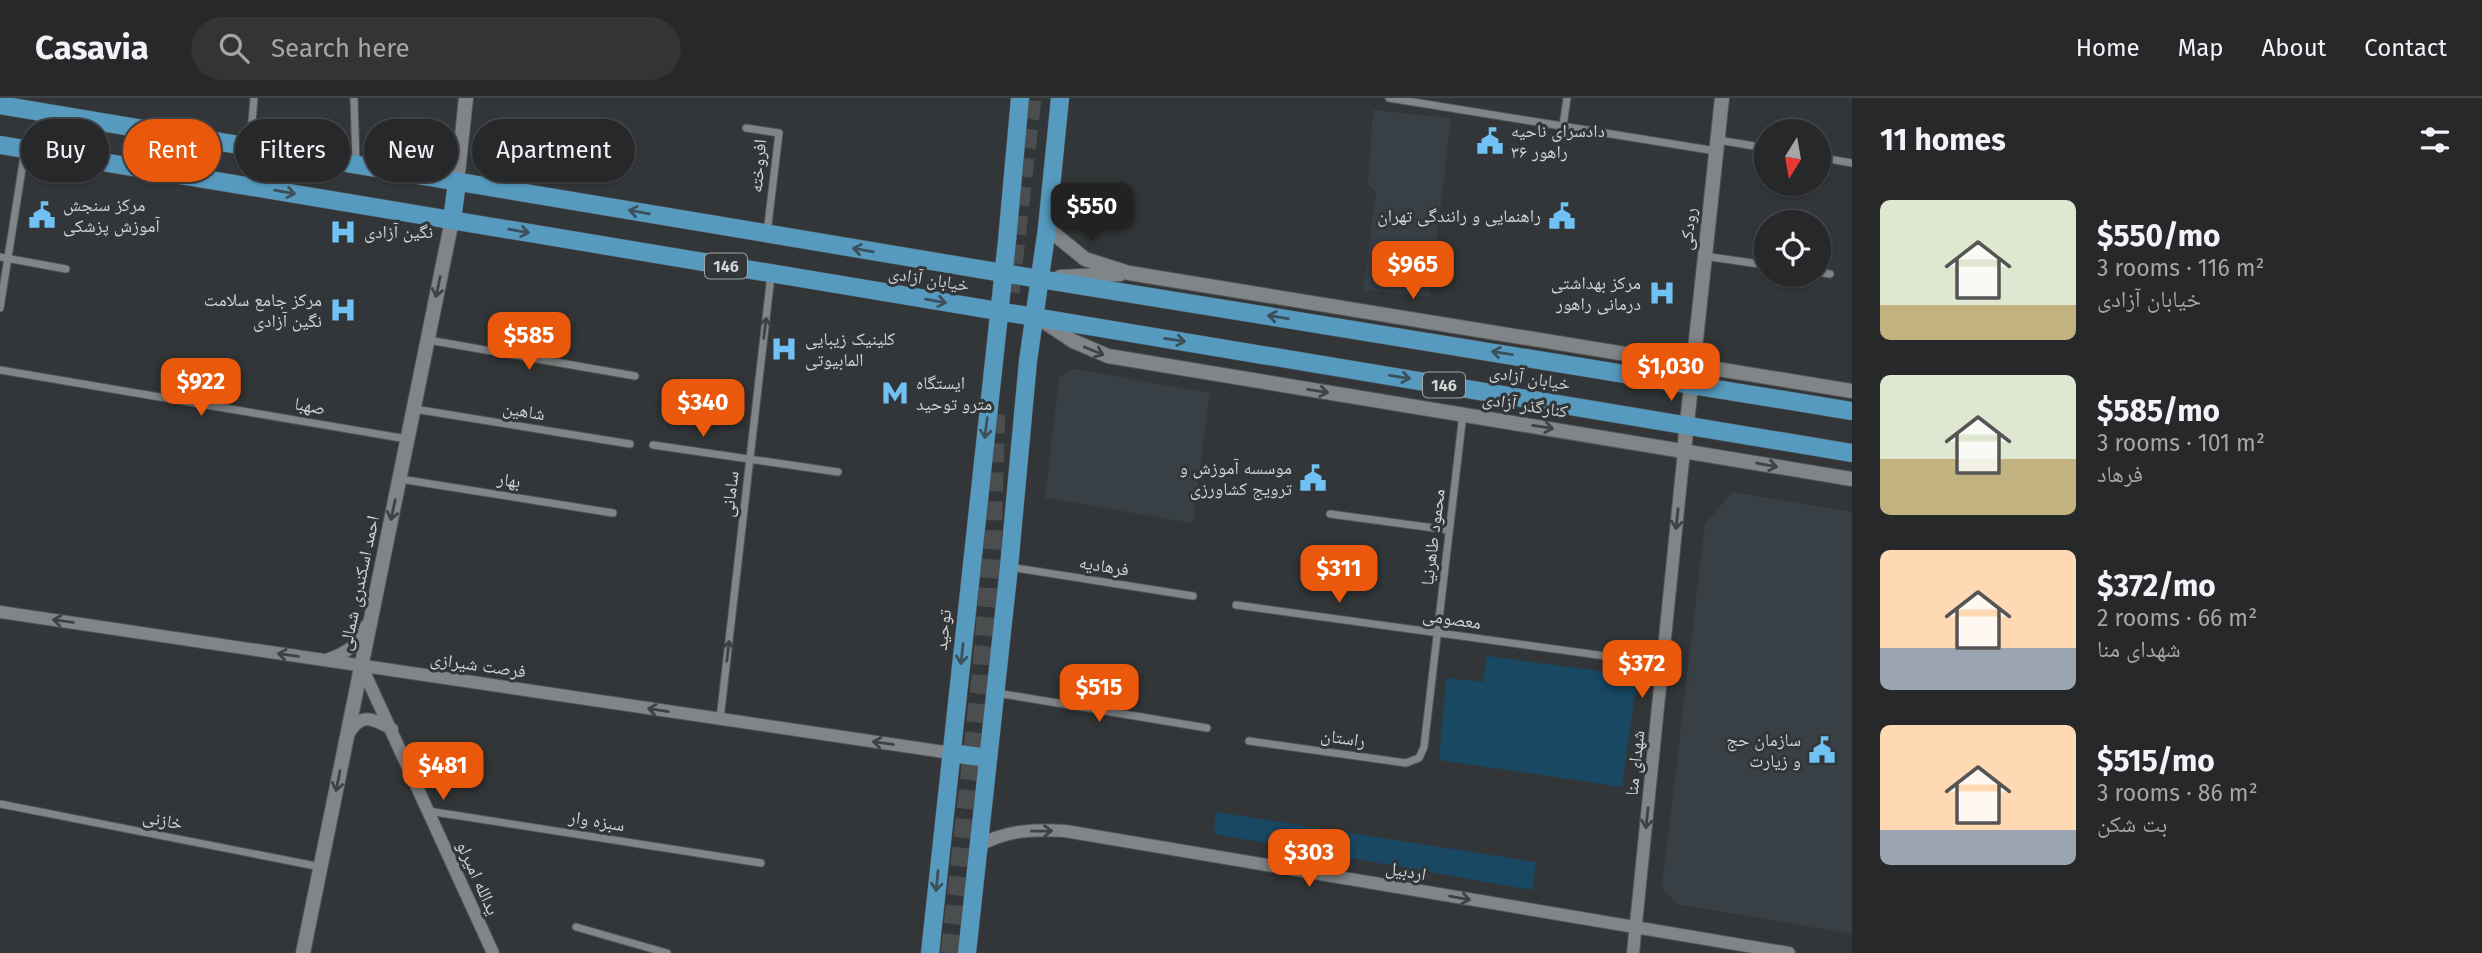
<!DOCTYPE html>
<meta charset="utf-8">
<style>
:root{--surface:#26282a;--page:#323436;--text:#f1f3f6;--muted:#a4a6a8;--line:#424447;--accent:#ea580c}
body{margin:0;font-family:"Fira Sans","Noto Naskh Arabic",sans-serif;background:var(--page);color:var(--text);height:100vh;display:flex;flex-direction:column;font-size:26px;white-space:nowrap}
*{box-sizing:border-box;margin:0}
p{font-size:23px;color:var(--muted)}
.icon{flex:none;width:38px;height:38px;fill:none;stroke:currentColor;stroke-width:2;stroke-linecap:round;stroke-linejoin:round}
.map{position:relative;flex:1;overflow:hidden}
.side{display:flex;flex-direction:column;background:var(--surface);width:630px}
.side>*{flex:none}
.top-card{position:absolute;left:21px;top:21px;width:665px;height:63px;display:flex;gap:14px}
.needle{width:46px;rotate:191deg}
.controls{position:absolute;left:1754px;top:21px;display:grid;gap:14px}
.controls a{display:grid;place-items:center;width:77px;height:77px;border-radius:50%;background:var(--surface);box-shadow:0 2px 5px #0004,0 0 0 2px var(--line);font-size:35px}
.price{position:absolute;translate:-50% -60px;padding:0 16px;border-radius:14px;background:var(--accent);color:#fff;font-size:23px;line-height:46px;filter:drop-shadow(0 2px 4px #0008)}
.price::after{content:'';position:absolute;left:50%;top:42px;width:21px;height:16px;margin-left:-10px;background:inherit;clip-path:polygon(0 0,100% 0,50% 100%)}
.price.active{background:#222;color:#fff}
ul{padding:0;list-style:none}
li{display:flex;align-items:center;gap:21px;height:175px;padding:0 28px}
li span{display:grid;place-items:center;flex:none;width:196px;height:140px;border-radius:10px;color:#555}
li>.icon{margin-inline-start:auto}
span .icon{width:84px;height:84px;fill:#fffc;stroke-width:1}
li b{font-size:30px}
h2{display:flex;justify-content:space-between;align-items:center;height:84px;padding:0 28px;font-size:30px}
.tag{padding:0 24px;border-radius:32px;background:var(--surface);box-shadow:0 2px 5px #0004,0 0 0 2px var(--line);font-size:24px;line-height:63px}
.tag.active{background:var(--accent);color:#fff}
header{display:flex;align-items:center;gap:42px;box-sizing:border-box;height:98px;padding:0 35px;background:var(--surface);border-bottom:2px solid var(--line)}
header strong{font-size:33px}
nav{display:flex;gap:38px;margin-inline-start:auto;font-size:24px}
.search{width:490px;height:63px;background:var(--page);display:flex;align-items:center;gap:18px;box-sizing:border-box;padding:0 24px;border-radius:38px;color:var(--muted);font-size:26px}
main{display:flex;flex:1;min-height:0}
.map>svg:first-child{display:block}
</style>
<header>
<strong>Casavia</strong>
<div class="search"><svg class="icon" aria-label="search" viewBox="0 0 24 24"><circle cx="10" cy="10" r="6"/><path d="M15 15l6 6"/></svg>Search here</div>
<nav><a>Home</a><a>Map</a><a>About</a><a>Contact</a></nav>
</header>
<main>
<div class="map">
<svg width="1852" height="855" viewBox="0 0 1852 855">
<rect width="100%" height="100%" fill="#333638"/>
<!-- built -->
<path fill="#384046" d="M1373,12l78,8 -21,179 -67,-7 13,-98 -8,-8z
M1075,271l135,24 -17,130 -148,-25 14,-119 5,-6z
M1732,394l120,20v422l-176,-30 -14,-17 43,-363z"/>
<!-- green -->
<path fill="#194863" d="M1487,558l150,20 -15,111 -183,-27 7,-82 37,4z
M1216,714l320,50 -4,28 -318,-56z"/>
<g fill="none" stroke-linecap="round" stroke-linejoin="round">
<!-- trunk-tunnel -->
<path stroke="#4b4e4f" stroke-width="19" stroke-dasharray="19 10" stroke-linecap="butt" d="M1010,194l22,-194
M950,855l31,-277 11,-130 4,-141"/>
<defs>
<path id="minor" d="M354,0l2,66
M1389,0l327,53
M1563,28l4,-28
M746,30l33,5 -12,100
M1718,42l48,8
M250,48l4,-48
M1818,59l34,6
M1704,158l62,9
M0,159l66,12
M1818,174l12,2
M0,210l25,-158
M428,242l207,36
M0,272l407,69
M414,311l216,35
M653,347l185,27
M400,381l213,34
M1330,416l119,16
M1010,469l183,29
M1236,507l427,59
M997,595l210,35
M720,621l51,-444
M1249,643l157,22 13,-5 5,-11 39,-333
M0,706l321,63
M428,713l333,52
M576,829l91,26"/>
<path id="tertiary" d="M0,514l951,141
M326,562c20,-7 32,-14 40,-34
M361,567l132,288
M349,635c13,-21 24,-14 43,-4
M977,749c26,-17 58,-18 88,-16l724,122
M1633,855l51,-502"/>
<path id="secondary" d="M457,84l9,-84
M1047,130l38,31 44,14 723,118
M1060,179l60,-3
M1040,221l33,22 35,15 744,123
M1684,353l38,-353
M303,855l149,-733"/>
<path id="primary" d="M0,7l1003,168 849,138
M0,47l1852,308
M452,122l5,-38
M951,655l37,5
M930,855l77,-712 13,-143
M967,855l42,-386 19,-206 19,-133 13,-130"/>
</defs>
<!-- minor casing -->
<use href="#minor" stroke="#525455" stroke-width="9"/>
<!-- tertiary casing -->
<use href="#tertiary" stroke="#525455" stroke-width="14"/>
<!-- secondary casing -->
<use href="#secondary" stroke="#525455" stroke-width="16"/>
<!-- primary casing -->
<use href="#primary" stroke="#525455" stroke-width="19"/>
<!-- minor -->
<use href="#minor" stroke="#828587" stroke-width="7"/>
<!-- tertiary -->
<use href="#tertiary" stroke="#828587" stroke-width="12"/>
<!-- secondary -->
<use href="#secondary" stroke="#828587" stroke-width="14"/>
<!-- primary -->
<use href="#primary" stroke="#569abf" stroke-width="18"/>
</g>
<!-- one-way arrows -->
<defs><path id="oneway-shaft" d="M-6 0H5M1.5-3L5.5 0L1.5 3" fill="none" stroke-width="1.6" stroke-linecap="round" stroke-linejoin="round" transform="scale(1.75)"/></defs>
<g stroke="#3c4f5a">
<use href="#oneway-shaft" transform="translate(285 94) rotate(10)"/>
<use href="#oneway-shaft" transform="translate(639 114) rotate(-170)"/>
<use href="#oneway-shaft" transform="translate(519 133) rotate(10)"/>
<use href="#oneway-shaft" transform="translate(863 152) rotate(-170)"/>
<use href="#oneway-shaft" transform="translate(936 203) rotate(10)"/>
<use href="#oneway-shaft" transform="translate(1278 219) rotate(-171)"/>
<use href="#oneway-shaft" transform="translate(1175 242) rotate(9)"/>
<use href="#oneway-shaft" transform="translate(1502 255) rotate(-171)"/>
<use href="#oneway-shaft" transform="translate(1400 279) rotate(9)"/>
<use href="#oneway-shaft" transform="translate(986 330) rotate(97)"/>
<use href="#oneway-shaft" transform="translate(962 556) rotate(96)"/>
<use href="#oneway-shaft" transform="translate(937 783) rotate(96)"/>
</g>
<g stroke="#3f4244">
<use href="#oneway-shaft" transform="translate(438 189) rotate(102)"/>
<use href="#oneway-shaft" transform="translate(765 230) rotate(-83)"/>
<use href="#oneway-shaft" transform="translate(1094 253) rotate(22)"/>
<use href="#oneway-shaft" transform="translate(1318 293) rotate(9)"/>
<use href="#oneway-shaft" transform="translate(1543 329) rotate(9)"/>
<use href="#oneway-shaft" transform="translate(1767 367) rotate(10)"/>
<use href="#oneway-shaft" transform="translate(393 412) rotate(102)"/>
<use href="#oneway-shaft" transform="translate(1677 421) rotate(96)"/>
<use href="#oneway-shaft" transform="translate(63 523) rotate(-172)"/>
<use href="#oneway-shaft" transform="translate(728 553) rotate(-83)"/>
<use href="#oneway-shaft" transform="translate(288 557) rotate(-172)"/>
<use href="#oneway-shaft" transform="translate(658 612) rotate(-171)"/>
<use href="#oneway-shaft" transform="translate(883 645) rotate(-172)"/>
<use href="#oneway-shaft" transform="translate(338 683) rotate(101)"/>
<use href="#oneway-shaft" transform="translate(1647 720) rotate(96)"/>
<use href="#oneway-shaft" transform="translate(1042 733) rotate(-1)"/>
<use href="#oneway-shaft" transform="translate(1460 800) rotate(10)"/>
</g>
<!-- icons -->
<defs>
<symbol id="civic-bare" viewBox="-9 -9 18 18"><path d="M-.6-6.5H3V-4.5H.6V-3L4-1V1h2V6H-6V1h2V-1L-.6-3ZM-1.2 2.5V6h2.4V2.5Z" fill="#70c1f4" stroke="#333638" stroke-width="2.5" paint-order="stroke"/></symbol>
<symbol id="hospital-bare" viewBox="-9 -9 18 18"><path d="M-5-5h3v3.5h4V-5h3V5h-3V1.5h-4V5h-3Z" fill="#70c1f4" stroke="#333638" stroke-width="2.5" paint-order="stroke"/></symbol>
<symbol id="metro-bare" viewBox="-9 -9 18 18"><path d="M-5.5 5V-5H-3L0 0L3-5H5.5V5H3V-.5L0 4L-3-.5V5Z" fill="#70c1f4" stroke="#333638" stroke-width="2.5" paint-order="stroke"/></symbol>
</defs>
<g fill-rule="evenodd">
<use href="#civic-bare" x="1471" y="24" width="38" height="38"/>
<use href="#civic-bare" x="23" y="98" width="38" height="38"/>
<use href="#civic-bare" x="1543" y="99" width="38" height="38"/>
<use href="#hospital-bare" x="324" y="115" width="38" height="38"/>
<use href="#hospital-bare" x="1643" y="176" width="38" height="38"/>
<use href="#hospital-bare" x="324" y="193" width="38" height="38"/>
<use href="#hospital-bare" x="765" y="232" width="38" height="38"/>
<use href="#metro-bare" x="876" y="276" width="38" height="38"/>
<use href="#civic-bare" x="1294" y="361" width="38" height="38"/>
<use href="#civic-bare" x="1803" y="633" width="38" height="38"/>
</g>
<g text-anchor="middle" dominant-baseline="central" stroke-width="6" stroke-linejoin="round" paint-order="stroke">
<!-- shield labels -->
<g fill="#333638" stroke="#a2a4a5" stroke-width="2">
<rect x="705" y="155.5" width="42" height="25" rx="5"/>
<rect x="1423" y="274.5" width="42" height="25" rx="5"/>
</g>
<g font-size="16" font-weight="bold" fill="#d1d3d4">
<text x="726" y="168">146</text>
<text x="1444" y="287">146</text>
</g>
<!-- poi labels -->
<g font-size="18" fill="#d1d3d4" stroke="#333638" text-anchor="start">
<text x="1511" y="33">دادسرای ناحیه<tspan x="1511" dy="21">۳۶ راهور</tspan></text>
<text x="63" y="107">مرکز سنجش<tspan x="63" dy="21">آموزش پزشکی</tspan></text>
<text x="1541" y="118" text-anchor="end">راهنمایی و رانندگی تهران</text>
<text x="364" y="134">نگین آزادی</text>
<text x="1641" y="185" text-anchor="end">مرکز بهداشتی<tspan x="1641" dy="21">درمانی راهور</tspan></text>
<text x="322" y="202" text-anchor="end">مرکز جامع سلامت<tspan x="322" dy="21">نگین آزادی</tspan></text>
<text x="805" y="241">کلینیک زیبایی<tspan x="805" dy="21">المابیوتی</tspan></text>
<text x="916" y="285">ایستگاه<tspan x="916" dy="21">مترو توحید</tspan></text>
<text x="1292" y="370" text-anchor="end">موسسه آموزش و<tspan x="1292" dy="21">ترویج کشاورزی</tspan></text>
<text x="1801" y="642" text-anchor="end">سازمان حج<tspan x="1801" dy="21">و زیارت</tspan></text>
</g>
<!-- street labels -->
<g font-size="18" fill="#d1d3d4" stroke="#333638">
<text transform="translate(758 68) rotate(-85)">افروخته</text>
<text transform="translate(1688 131) rotate(-84)">رودکی</text>
<text transform="translate(929 181) rotate(9)">خیابان آزادی</text>
<text transform="translate(1530 280) rotate(9)">خیابان آزادی</text>
<text transform="translate(1525 307) rotate(9)">کنارگذر آزادی</text>
<text transform="translate(310 308) rotate(10)">صهبا</text>
<text transform="translate(524 313) rotate(9)">شاهین</text>
<text transform="translate(509 382) rotate(9)">بهار</text>
<text transform="translate(730 396) rotate(-83)">سامانی</text>
<text transform="translate(1433 439) rotate(-83)">محمود طاهرنیا</text>
<text transform="translate(1104 468) rotate(9)">فرهادیه</text>
<text transform="translate(359 485) rotate(-78)">احمد اسکندری شمالی</text>
<text transform="translate(1452 521) rotate(8)">معصومی</text>
<text transform="translate(943 532) rotate(-84)">توحید</text>
<text transform="translate(478 567) rotate(8)">فرصت شیرازی</text>
<text transform="translate(1343 640) rotate(8)">راستان</text>
<text transform="translate(1635 665) rotate(-84)">شهدای منا</text>
<text transform="translate(163 722) rotate(11)">خازنی</text>
<text transform="translate(597 723) rotate(9)">سبزه‌ وار</text>
<text transform="translate(1406 773) rotate(10)">اردبیل</text>
<text transform="translate(478 780) rotate(66)">یدالله امیرلو</text>
</g>
</g>
</svg>
<div class="controls">
<a><svg class="needle" viewBox="-14 -14 28 28"><path d="M0-13l5 13h-10z" fill="#e53935"/><path d="M0 13l5-13h-10z" fill="#a4a6a8"/></svg></a>
<a><svg class="icon" aria-label="locate" viewBox="0 0 24 24"><circle cx="12" cy="12" r="6"/><path d="M12 2v4M12 18v4M2 12h4M18 12h4"/></svg></a>
</div>
<b class="price active" style="left:1092px;top:145px">$550</b>
<b class="price" style="left:1413px;top:203px">$965</b>
<b class="price" style="left:529px;top:274px">$585</b>
<b class="price" style="left:1671px;top:305px">$1,030</b>
<b class="price" style="left:201px;top:320px">$922</b>
<b class="price" style="left:703px;top:341px">$340</b>
<b class="price" style="left:1339px;top:507px">$311</b>
<b class="price" style="left:1642px;top:602px">$372</b>
<b class="price" style="left:1099px;top:626px">$515</b>
<b class="price" style="left:443px;top:704px">$481</b>
<b class="price" style="left:1309px;top:791px">$303</b>
<div class="top-card">
<a class="tag">Buy</a>
<a class="tag active">Rent</a>
<a class="tag">Filters</a>
<a class="tag">New</a>
<a class="tag">Apartment</a>
</div>
</div>
<section class="side">
<h2>11 homes<svg class="icon" aria-label="filters" viewBox="0 0 24 24"><path d="M4 7h16M4 17h16"/><circle cx="9" cy="7" r="2"/><circle cx="15" cy="17" r="2"/></svg></h2>
<ul>
<li><span style="background:linear-gradient(#dfe7d0 75%,#c2b280 0)"><svg class="icon" aria-label="home" viewBox="0 0 24 24"><path d="M3 11l9-7 9 7M6 9v11h12V9"/></svg></span><div><b>$550/mo</b><p>3 rooms · 116 m²</p><p>خیابان آزادی</p></div></li>
<li><span style="background:linear-gradient(#dfe7d0 60%,#c2b280 0)"><svg class="icon" aria-label="home" viewBox="0 0 24 24"><path d="M3 11l9-7 9 7M6 9v11h12V9"/></svg></span><div><b>$585/mo</b><p>3 rooms · 101 m²</p><p>فرهاد</p></div></li>
<li><span style="background:linear-gradient(#ffd9b3 70%,#9aa5b1 0)"><svg class="icon" aria-label="home" viewBox="0 0 24 24"><path d="M3 11l9-7 9 7M6 9v11h12V9"/></svg></span><div><b>$372/mo</b><p>2 rooms · 66 m²</p><p>شهدای منا</p></div></li>
<li><span style="background:linear-gradient(#ffd9b3 75%,#9aa5b1 0)"><svg class="icon" aria-label="home" viewBox="0 0 24 24"><path d="M3 11l9-7 9 7M6 9v11h12V9"/></svg></span><div><b>$515/mo</b><p>3 rooms · 86 m²</p><p>بت شکن</p></div></li>
</ul>
</section>
</main>
